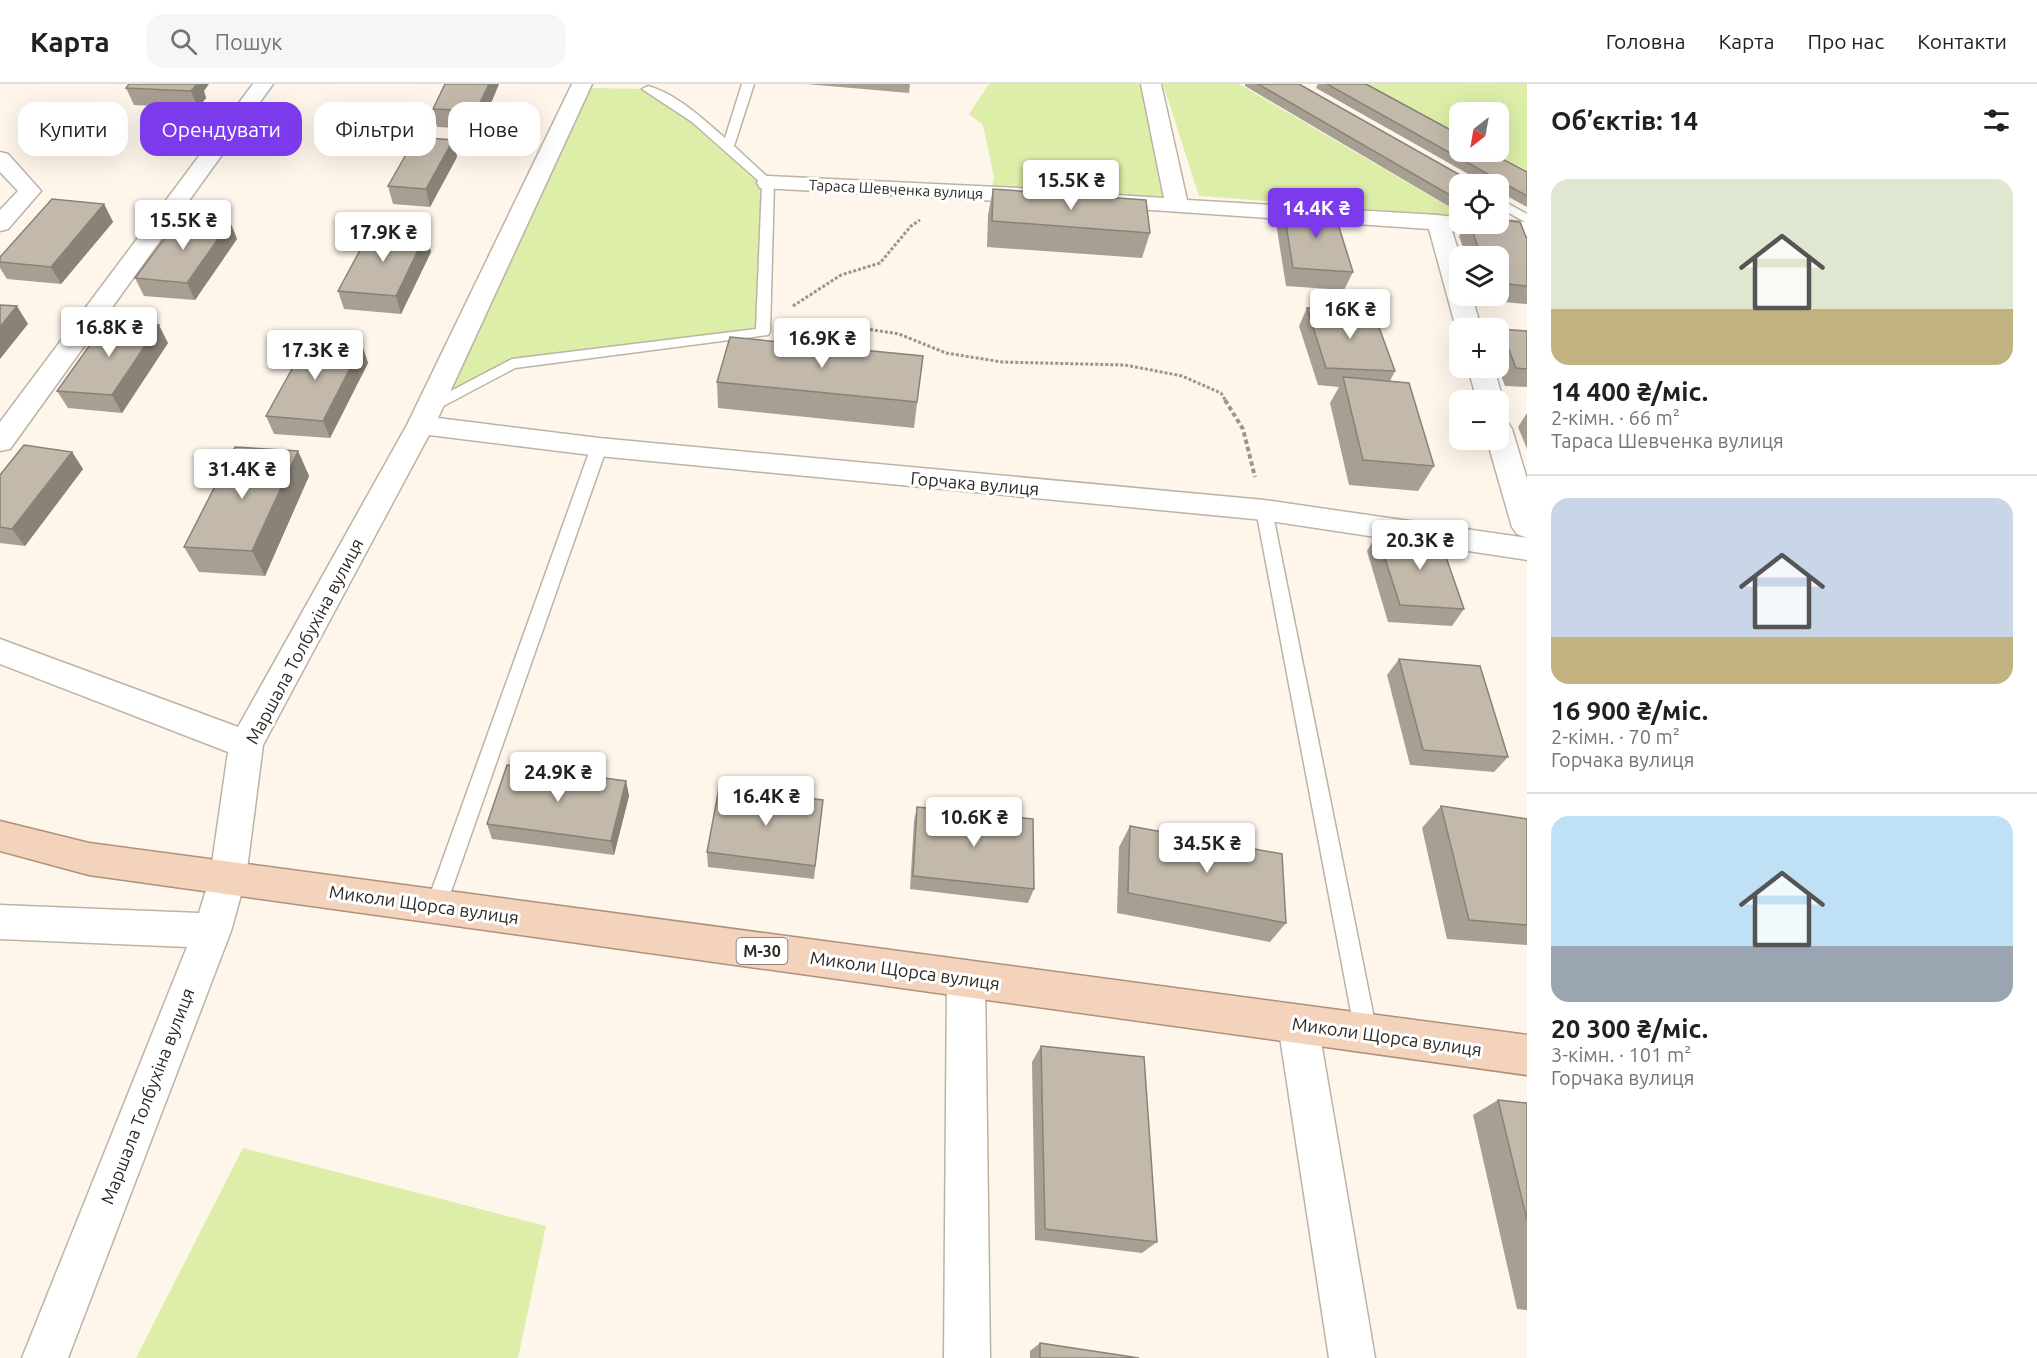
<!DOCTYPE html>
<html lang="uk">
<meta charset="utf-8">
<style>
:root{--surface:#fff;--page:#f6f6f6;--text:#202124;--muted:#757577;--line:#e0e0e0;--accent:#7c3aed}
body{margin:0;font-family:Ubuntu,sans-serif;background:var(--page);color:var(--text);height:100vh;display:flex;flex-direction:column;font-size:22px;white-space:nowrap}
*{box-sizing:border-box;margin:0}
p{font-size:20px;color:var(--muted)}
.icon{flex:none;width:33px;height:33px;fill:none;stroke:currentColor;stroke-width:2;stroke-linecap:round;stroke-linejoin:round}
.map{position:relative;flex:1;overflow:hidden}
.details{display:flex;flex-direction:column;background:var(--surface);width:510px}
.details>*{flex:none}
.top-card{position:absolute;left:18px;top:18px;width:570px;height:54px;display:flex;gap:12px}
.needle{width:39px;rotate:211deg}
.controls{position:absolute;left:1449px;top:18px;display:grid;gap:12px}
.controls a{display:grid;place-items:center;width:60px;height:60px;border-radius:12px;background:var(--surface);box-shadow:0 6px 24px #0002;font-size:30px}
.price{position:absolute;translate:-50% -51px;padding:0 14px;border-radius:6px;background:#fff;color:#222;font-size:20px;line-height:39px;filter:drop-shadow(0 2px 3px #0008)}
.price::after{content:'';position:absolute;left:50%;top:36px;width:18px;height:14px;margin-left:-9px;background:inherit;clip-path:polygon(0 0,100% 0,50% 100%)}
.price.selected{background:var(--accent);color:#fff}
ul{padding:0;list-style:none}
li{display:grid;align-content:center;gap:12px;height:318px;padding:0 24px}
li+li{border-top:2px solid var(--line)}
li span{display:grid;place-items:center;height:186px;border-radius:18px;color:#555}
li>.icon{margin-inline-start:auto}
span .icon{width:108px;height:108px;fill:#fffc;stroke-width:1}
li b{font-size:26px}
h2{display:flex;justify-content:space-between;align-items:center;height:72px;padding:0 24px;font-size:26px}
.tag{padding:0 21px;border-radius:18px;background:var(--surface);box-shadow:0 6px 24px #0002;font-size:21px;line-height:54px}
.tag.selected{background:var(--accent);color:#fff}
header{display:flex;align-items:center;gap:36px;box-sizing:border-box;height:84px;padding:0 30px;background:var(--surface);border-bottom:2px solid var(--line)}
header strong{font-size:28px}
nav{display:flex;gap:33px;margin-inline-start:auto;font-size:21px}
.search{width:420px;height:54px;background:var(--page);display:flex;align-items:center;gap:15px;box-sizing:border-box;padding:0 21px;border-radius:18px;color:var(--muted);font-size:22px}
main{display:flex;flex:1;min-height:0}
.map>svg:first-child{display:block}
</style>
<header>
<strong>Карта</strong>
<div class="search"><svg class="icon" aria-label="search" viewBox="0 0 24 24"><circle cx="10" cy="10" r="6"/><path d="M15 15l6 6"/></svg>Пошук</div>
<nav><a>Головна</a><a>Карта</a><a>Про нас</a><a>Контакти</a></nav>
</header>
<main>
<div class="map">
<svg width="1527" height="1274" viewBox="0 0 1527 1274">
<rect width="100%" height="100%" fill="#fef6ea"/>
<!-- green -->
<path fill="#dceea7" d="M989,0h162l26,122 -186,-12 3,-17 -11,-52 -14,-11z
M1163,0h76l220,129v3l-260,-20z
M1347,0h180v100l-58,-32h29v-40h-38l-1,34z
M592,4l56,1 120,94 -5,149 -251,32 -83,44 129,-273z
M243,1064l303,78 -28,132h-382z"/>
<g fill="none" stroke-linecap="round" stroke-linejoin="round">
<defs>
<path id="service" d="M742,0h12l-20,62 40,37 -4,149 -2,3 -253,33 -81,43h-10l-2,-3 2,-3 88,-46 244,-30 6,-145 -70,-62 -50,-33 6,-3c29,8 55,33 77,52z
M1498,114l29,16v9l-29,-16z
M599,358l8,5 -161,459 -3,6 -7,3 -7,-3 -3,-6 165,-459z
M1264,420l6,2 2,4 105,523 -3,7 -8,3 -8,-3 -3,-7 -99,-523 2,-4z"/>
<path id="minor" d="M253,0h20l-263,365 -10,2v-29z
M572,0h20l-154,334 161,20 665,62 263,38v22l-263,-40 -665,-64 -170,-21 -166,310 -17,132 -15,54 -163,427h-46l165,-411 -187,-8v-34l199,8 11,-36 18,-125 -228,-88v-25l238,88 169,-302z
M1141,0h20l26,116 251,15 22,3v6h38v-4l29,2v14l-75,-5 8,25v40h12l9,32h-21v5l-4,-5 -27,-99 -336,-23 -3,-5 3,-5 8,-2 63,4z
M0,68l8,2 33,37 -33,38 -8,2v-21l18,-19 -18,-19z
M768,92l269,13 8,2 3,5 -3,5 -8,2 -277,-15 -3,-5 3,-5z
M1468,284h26l9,32 -4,6 -1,-6h-21z
M1498,336l10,3 4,6 15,50v59l-10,-4 -5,-7 -25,-87h11z
M966,876l13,5 6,13 5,380h-46l3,-380 6,-13z
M1298,921l14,6 6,13 57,334h-46l-51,-334 6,-13z"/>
<path id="trunk" d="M0,737l89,22 1438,192v40l-1438,-200 -89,-24z"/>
</defs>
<!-- service casing -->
<use href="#service" stroke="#bcb3a4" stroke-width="3"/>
<!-- minor casing -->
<use href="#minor" stroke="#bcb3a4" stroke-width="3"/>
<!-- trunk casing -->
<use href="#trunk" stroke="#ad917c" stroke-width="3"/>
<!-- path-far1 -->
<path stroke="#9b958c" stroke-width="3" stroke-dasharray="3 2" stroke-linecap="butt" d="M793,222l48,-31 39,-12 31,-37 9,-6
M791,243l31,-5 77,12 47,19 56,9 123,3 57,11 39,17 5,8"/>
<!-- path -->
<path stroke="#9b958c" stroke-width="4" stroke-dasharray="4.5 3" stroke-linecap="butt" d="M1225,316l18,29 12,48"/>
<!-- service -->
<use href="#service" fill="#fff" fill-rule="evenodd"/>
<!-- minor -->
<use href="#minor" fill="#fff" fill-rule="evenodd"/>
<!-- trunk -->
<use href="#trunk" fill="#f4d3bc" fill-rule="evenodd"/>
</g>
<!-- wall -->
<path fill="#a79f92" d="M445,0h54l-19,45 -43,-2 -4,-18z
M806,0h104l-1,9z
M1245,0h54l161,100v29l-215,-127z
M1318,0h48l161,88v35l-29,-16v-7h-12l-170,-96z
M126,4l78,3 2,7 -8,10 -64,-3z
M453,56l4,17 -27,50 -37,-3 -5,-18z
M993,105l157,44 -8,25 -155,-11 1,-32z
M104,120l9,18 -52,62 -54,-5 -7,-11v-11z
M1283,122l70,66 -9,18 -58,-4 -10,-63z
M230,138l7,17 -42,61 -51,-4 -9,-18z
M1466,140h32l29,13v67l-47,-4 -2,-4h20v-40h-32l-7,-20z
M431,168l-30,62 -57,-5 -6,-18z
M1307,224l88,63 -5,10 44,85 -16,25 -69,-6 -19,-82 9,-16 -21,-2 -19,-59z
M1501,245l26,2v56l-22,-1 -7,-18v-35z
M168,259l-46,70 -54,-5 -11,-17z
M362,261l6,18 -38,75 -56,-4 -8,-18z
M923,272l-9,72 -196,-20 -1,-26z
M1527,329v36l-9,-22z
M298,367l11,25 -44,100 -66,-4 -15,-25z
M72,368l11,17 -58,77 -25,-3v-68z
M1377,450l87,75 -12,17 -64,-4 -21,-71z
M1399,575l109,98 -14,15 -84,-7 -23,-90z
M626,697l3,15 -15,59 -122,-16 -5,-15z
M823,716l-9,79 -106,-12 -1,-15z
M1441,722l86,13v126l-80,-6 -25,-111z
M917,723l117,82 -6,14 -118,-14 4,-68z
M1130,742l156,97 -16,19 -153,-29 2,-66z
M1041,962l116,196 -15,11 -107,-13 -3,-178z
M1498,1016l29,3v207l-10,-1 -44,-194z
M1040,1259l99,15h-109v-7z"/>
<!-- shaded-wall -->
<path fill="#888277" d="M194,0h15l-5,7 2,7 -8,10 -7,-17z
M489,0h10l-19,45 -4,-18z
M453,56l4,17 -27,50 -4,-18z
M104,120l9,18 -52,62 -10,-17z
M230,138l7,17 -42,61 -8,-17z
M426,150l5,18 -30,62 -5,-18z
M17,222l11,18 -28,35v-32z
M159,241l9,18 -46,70 -10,-18z
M362,261l6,18 -38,75 -7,-17z
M298,367l11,25 -44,100 -13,-25z
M72,368l11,17 -58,77 -13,-17z
M626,697l3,15 -15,59 -3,-14z"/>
<!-- building -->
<path fill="#c2b9aa" stroke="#888277" stroke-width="1.5" d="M129,0h68l-6,7 -65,-3z
M445,0h44l-13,27 -43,-2z
M1258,0h41l177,100h-16v17z
M1327,0h39l94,51v17h29l38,20v24z
M416,53l37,3 -27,49 -38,-3z
M993,105l153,11 4,33 -158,-12z
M52,115l52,5 -53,63 -51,-5v-5z
M1283,122l50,2 20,64 -60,-4z
M180,134l50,4 -43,61 -52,-5z
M1498,136l22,2 6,15h1v49l-29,-3v-27h-17l-11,-32h28z
M371,146l55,4 -30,62 -58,-5z
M0,221l17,1 -17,21z
M1307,224l66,3 22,60 -69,-3z
M107,237l52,4 -47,70 -55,-4z
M1501,245l26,2v38l-11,-1z
M730,253l193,19 -6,46 -200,-20z
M308,256l54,5 -39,76 -57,-5z
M1343,293l66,6 25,83 -71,-6z
M24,361l48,7 -60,77 -12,-2v-52z
M235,363l63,4 -46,100 -68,-4z
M1377,450l62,3 25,72 -64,-4z
M1399,575l81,7 28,91 -85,-7z
M507,681l119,16 -15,60 -124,-17z
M719,704l104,12 -8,66 -108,-14z
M1441,722l86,13v106l-58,-5z
M917,723l116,12 1,70 -121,-13z
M1130,742l152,28 4,69 -158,-30z
M1041,962l103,11 13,185 -112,-13z
M1498,1016l29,3v117z
M1040,1259l99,15h-99z"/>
<g text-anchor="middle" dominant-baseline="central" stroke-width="6" stroke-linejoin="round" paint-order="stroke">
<!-- far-street labels -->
<g font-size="15" fill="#2e2a24" stroke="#fff">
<text transform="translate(896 105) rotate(3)">Тараса Шевченка вулиця</text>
</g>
<!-- shield labels -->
<rect fill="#fff" stroke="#6d6a66" stroke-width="1.5" x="736.5" y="854" width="51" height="26" rx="4.5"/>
<g font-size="16" font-weight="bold" fill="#2e2a24">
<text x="762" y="867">М-30</text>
</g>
<!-- street labels -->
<g font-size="18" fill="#2e2a24" stroke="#fff">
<text transform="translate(975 399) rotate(5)">Горчака вулиця</text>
<text transform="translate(304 557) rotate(-62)">Маршала Толбухіна вулиця</text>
<text transform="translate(424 820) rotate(8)">Миколи Щорса вулиця</text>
<text transform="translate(905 886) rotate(8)">Миколи Щорса вулиця</text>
<text transform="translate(1387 952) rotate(8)">Миколи Щорса вулиця</text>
<text transform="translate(147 1012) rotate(-69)">Маршала Толбухіна вулиця</text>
</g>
</g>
</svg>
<div class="controls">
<a><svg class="needle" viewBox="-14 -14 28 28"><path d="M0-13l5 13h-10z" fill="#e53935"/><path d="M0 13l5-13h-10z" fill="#757577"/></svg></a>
<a><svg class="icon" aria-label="locate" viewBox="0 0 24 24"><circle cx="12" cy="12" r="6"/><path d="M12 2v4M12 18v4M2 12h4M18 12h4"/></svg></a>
<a><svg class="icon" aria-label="layers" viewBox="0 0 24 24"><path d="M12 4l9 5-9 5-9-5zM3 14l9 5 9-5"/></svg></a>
<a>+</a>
<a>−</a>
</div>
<b class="price" style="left:1071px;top:127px">15.5K ₴</b>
<b class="price selected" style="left:1316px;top:155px">14.4K ₴</b>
<b class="price" style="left:183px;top:167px">15.5K ₴</b>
<b class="price" style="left:383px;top:179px">17.9K ₴</b>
<b class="price" style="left:1350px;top:256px">16K ₴</b>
<b class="price" style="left:109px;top:274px">16.8K ₴</b>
<b class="price" style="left:822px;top:285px">16.9K ₴</b>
<b class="price" style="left:315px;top:297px">17.3K ₴</b>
<b class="price" style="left:242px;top:416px">31.4K ₴</b>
<b class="price" style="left:1420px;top:487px">20.3K ₴</b>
<b class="price" style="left:558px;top:719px">24.9K ₴</b>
<b class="price" style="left:766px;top:743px">16.4K ₴</b>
<b class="price" style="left:974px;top:764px">10.6K ₴</b>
<b class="price" style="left:1207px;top:790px">34.5K ₴</b>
<div class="top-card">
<a class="tag">Купити</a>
<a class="tag selected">Орендувати</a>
<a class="tag">Фільтри</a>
<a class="tag">Нове</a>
</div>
</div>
<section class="details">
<h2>Об’єктів: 14<svg class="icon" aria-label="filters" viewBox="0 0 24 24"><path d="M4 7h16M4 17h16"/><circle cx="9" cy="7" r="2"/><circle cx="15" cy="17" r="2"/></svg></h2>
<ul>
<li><span style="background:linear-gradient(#dfe7d0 70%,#c2b280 0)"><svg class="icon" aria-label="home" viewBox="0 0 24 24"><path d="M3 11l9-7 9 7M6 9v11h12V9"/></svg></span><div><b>14 400 ₴/міс.</b><p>2-кімн. · 66 m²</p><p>Тараса Шевченка вулиця</p></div></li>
<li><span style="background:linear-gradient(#c9d6e8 75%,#c2b280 0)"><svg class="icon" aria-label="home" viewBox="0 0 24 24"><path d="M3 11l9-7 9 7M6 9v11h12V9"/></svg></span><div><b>16 900 ₴/міс.</b><p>2-кімн. · 70 m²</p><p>Горчака вулиця</p></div></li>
<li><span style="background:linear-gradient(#bfe0f5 70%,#9aa5b1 0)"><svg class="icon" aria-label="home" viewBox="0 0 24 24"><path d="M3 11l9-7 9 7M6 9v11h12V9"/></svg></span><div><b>20 300 ₴/міс.</b><p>3-кімн. · 101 m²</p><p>Горчака вулиця</p></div></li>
</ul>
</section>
</main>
